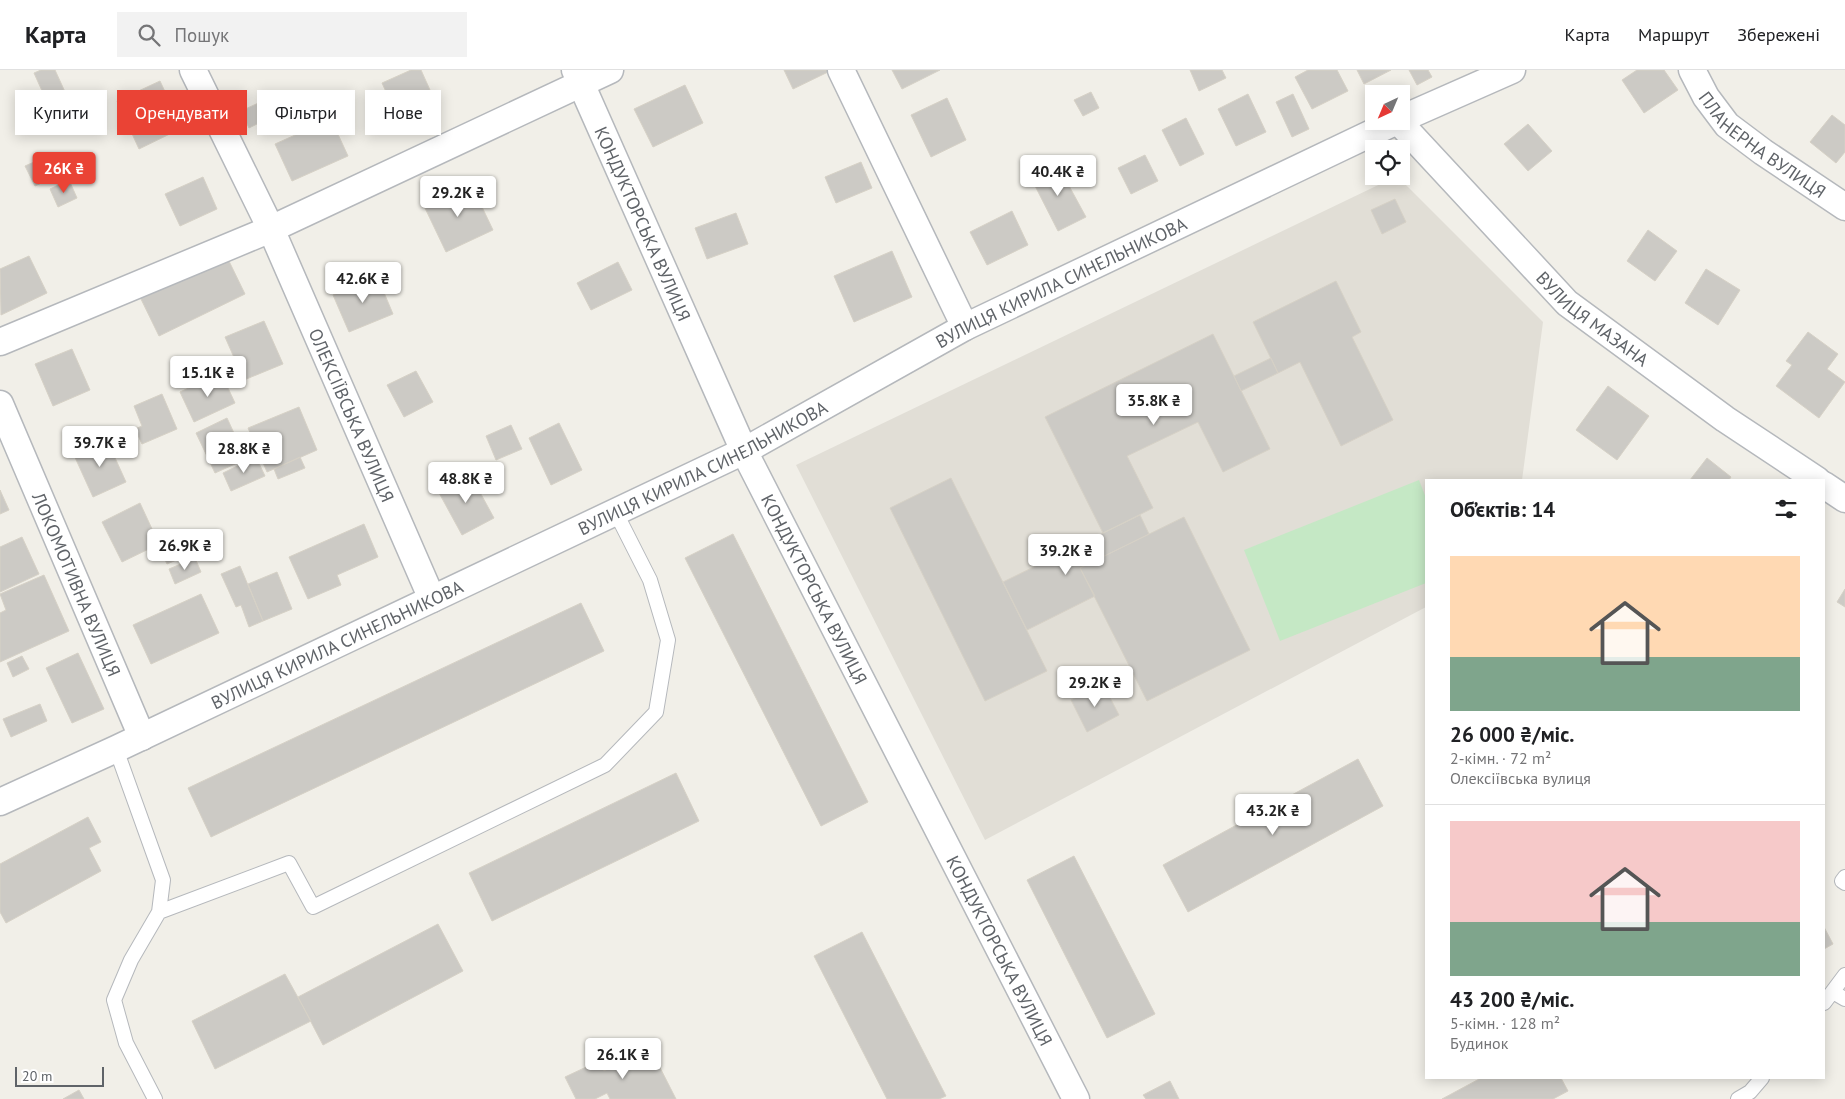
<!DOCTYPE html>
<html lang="uk">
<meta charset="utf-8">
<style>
:root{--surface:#fff;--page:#f2f2f2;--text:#202124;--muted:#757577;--line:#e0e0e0;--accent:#ea4335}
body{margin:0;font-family:"PT Sans",sans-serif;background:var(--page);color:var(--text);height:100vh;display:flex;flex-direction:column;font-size:19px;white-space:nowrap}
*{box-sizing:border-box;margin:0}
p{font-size:16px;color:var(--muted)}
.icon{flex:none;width:28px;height:28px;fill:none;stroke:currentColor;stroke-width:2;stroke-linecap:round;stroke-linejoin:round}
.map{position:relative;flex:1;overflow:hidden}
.side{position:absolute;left:1425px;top:409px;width:400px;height:600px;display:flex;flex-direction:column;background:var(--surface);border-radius:0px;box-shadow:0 2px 12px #0003}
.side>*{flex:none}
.top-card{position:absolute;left:15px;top:20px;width:475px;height:45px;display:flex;gap:10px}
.needle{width:32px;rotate:224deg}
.tools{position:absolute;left:1365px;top:15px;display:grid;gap:10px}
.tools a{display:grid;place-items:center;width:45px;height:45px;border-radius:0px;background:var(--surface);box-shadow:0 2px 12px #0003;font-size:25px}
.scale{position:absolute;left:15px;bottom:12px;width:89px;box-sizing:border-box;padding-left:5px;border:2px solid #5f6368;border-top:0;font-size:14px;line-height:18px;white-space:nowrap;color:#5f6368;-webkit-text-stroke:4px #fff;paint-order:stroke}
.price{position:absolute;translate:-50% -42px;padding:0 11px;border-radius:5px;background:#fff;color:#222;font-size:16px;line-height:32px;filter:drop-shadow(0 1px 2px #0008)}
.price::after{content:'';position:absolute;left:50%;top:30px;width:15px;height:11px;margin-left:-8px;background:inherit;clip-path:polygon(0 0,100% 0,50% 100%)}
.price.current{background:var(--accent);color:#fff}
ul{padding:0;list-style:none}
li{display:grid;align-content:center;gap:10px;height:265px;padding:0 25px}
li+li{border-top:1px solid var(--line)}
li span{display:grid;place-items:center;height:155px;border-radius:0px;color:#555}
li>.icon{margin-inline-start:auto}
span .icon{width:90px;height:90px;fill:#fffc;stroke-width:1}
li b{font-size:21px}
h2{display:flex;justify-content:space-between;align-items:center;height:60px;padding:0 25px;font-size:21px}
.chip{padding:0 18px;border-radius:0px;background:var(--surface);box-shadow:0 2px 12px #0003;font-size:18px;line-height:45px}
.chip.current{background:var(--accent);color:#fff}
header{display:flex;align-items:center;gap:30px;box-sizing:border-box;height:70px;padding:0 25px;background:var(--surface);border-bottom:1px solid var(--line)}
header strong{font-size:24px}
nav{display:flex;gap:28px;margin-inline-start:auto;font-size:18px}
.search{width:350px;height:45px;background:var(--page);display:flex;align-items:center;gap:12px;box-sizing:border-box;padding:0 18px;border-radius:0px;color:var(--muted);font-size:19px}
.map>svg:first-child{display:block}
</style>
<header>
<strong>Карта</strong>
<div class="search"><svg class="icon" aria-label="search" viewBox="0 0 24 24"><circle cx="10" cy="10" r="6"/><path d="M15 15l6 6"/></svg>Пошук</div>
<nav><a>Карта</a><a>Маршрут</a><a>Збережені</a></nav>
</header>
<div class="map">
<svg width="1845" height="1029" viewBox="0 0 1845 1029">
<rect width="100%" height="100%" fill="#f1efe8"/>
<!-- education -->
<path fill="#e1ded6" d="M1397,106l146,146 -21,158h-96v127l-441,233 -189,-375z"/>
<!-- green -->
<path fill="#c5e8c5" d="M1419,410l7,18v85l-146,58 -36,-91z"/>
<!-- building -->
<path fill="#cccac5" stroke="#d6d1c6" d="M41,0h14l11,24 -19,8 -13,-29z
M411,0h10l18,40 -37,17 -20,-44z
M784,0h44v2l-35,17z
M892,0h48l-38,19z
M1190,0h32l4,8 -27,13z
M1308,0h29l11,21 -36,18 -17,-32z
M1357,0h34l-27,14z
M1409,0h19l4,7 -15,8z
M1637,0h27l14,20 -34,23 -22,-33z
M160,11l22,47 -43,21 -22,-48z
M685,15l18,38 -50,24 -19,-38z
M1091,22l8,16 -16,8 -9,-16z
M1248,24l18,38 -30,14 -18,-37z
M1293,24l16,35 -17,8 -16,-35z
M947,28l19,42 -35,17 -20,-42z
M265,30l8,16 -24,12 -8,-17z
M1832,45l13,10v27l-9,11 -26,-21z
M1186,48l18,36 -24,12 -18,-36z
M331,49l17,37 -56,25 -17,-37z
M1528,54l24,27 -24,20 -24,-27z
M50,85l9,20 -24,11 -10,-20z
M1145,85l13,26 -27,13 -13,-26z
M861,92l11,26 -36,15 -11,-26z
M1056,92l30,55 -28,14 -28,-55z
M203,107l14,32 -37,17 -15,-32z
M69,110l8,18 -19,9 -8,-18z
M471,114l22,46 -47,22 -22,-46z
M1395,129l11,23 -24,12 -11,-24z
M1012,141l16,34 -41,20 -17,-33z
M736,143l12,31 -41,15 -12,-31z
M1648,160l29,21 -22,30 -28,-20z
M892,181l20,46 -58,25 -20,-46z
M226,185l19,39 -86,42 -19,-39z
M29,186l18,37 -46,22 -1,-46z
M618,192l14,28 -41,20 -14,-27z
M1706,199l34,21 -22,35 -33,-22z
M377,206l16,38 -44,18 -16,-37z
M1336,211l25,51 -9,5 41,83 -52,26 -41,-84 -22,11 -25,-51z
M264,251l19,43 -39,16 -19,-43z
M1808,262l30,22 -11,15 18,13 -26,36 -43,-32 16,-21 -6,-4z
M1213,264l57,115 -47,23 -25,-50 -71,34 26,52 -50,25 -58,-116z
M72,279l18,41 -37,16 -18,-42z
M1271,288l7,15 -37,18 -7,-15z
M416,301l17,31 -29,15 -17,-32z
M221,303l14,30 -41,19 -14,-30z
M1608,316l41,30 -32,44 -41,-30z
M162,324l15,35 -35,15 -7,-15 7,-3 -8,-20z
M299,337l18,43 -50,22 -19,-44z
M227,348l19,41 -31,14 -19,-40z
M559,353l23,47 -31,15 -22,-47z
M511,355l11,24 -26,11 -10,-24z
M106,368l20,44 -33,15 -20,-44z
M256,387l9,19 -34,15 -8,-18z
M300,387l5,11 -27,11 -4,-10z
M1707,388l24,19 -2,3h-39z
M470,404l24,44 -32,17 -24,-44z
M951,408l96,193 -62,30 -95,-193z
M0,420l9,20 -9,4z
M140,433l19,41 -37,18 -20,-40z
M1140,445l9,19 -69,34 15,28 -68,34 -24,-48z
M1184,447l66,133 -103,51 -67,-133z
M364,454l14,33 -41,18 4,10 -33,14 -19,-42z
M733,464l135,268 -47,24 -136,-268z
M22,467l17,37 -39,18v-45z
M191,471l4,11 -28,12 -5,-11z
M195,488l6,14 -26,12 -6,-15z
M240,496l23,55 -14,6 -8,-22 -5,2 -15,-33z
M277,502l15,37 -29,12 -15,-37z
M44,505l25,56 -69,31v-49l6,-3 -6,-16z
M1845,519v18l-8,-5z
M201,524l18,39 -68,31 -18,-39z
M581,533l23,48 -393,186 -23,-49z
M78,583l26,56 -32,14 -26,-55z
M22,586l7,13 -16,8 -6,-14z
M1103,614l16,31 -32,17 -16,-32z
M40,634l7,17 -36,16 -8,-18z
M1358,689l25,47 -195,106 -25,-47z
M676,703l23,48 -207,100 -23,-48z
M88,747l13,25 -12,6 12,23 -95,52 -6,-11v-48z
M1074,786l81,158 -48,24 -80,-158z
M438,854l25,47 -140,74 -25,-48z
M1824,857l9,17 -9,5z
M862,862l84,164 -7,3h-52l-73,-143z
M285,904l26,47 -96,48 -23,-48z
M650,978l26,51h-66l-3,-6 -12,6h-19l-11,-22 34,-16 5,10z
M1481,1008h80l7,13 -15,8h-111z
M1170,1011l9,18h-33l-3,-4z
M79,1020l5,9h-21z"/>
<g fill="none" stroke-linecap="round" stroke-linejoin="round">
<defs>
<path id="lane" d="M116,679l47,131 -4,32 -28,48 -17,40 12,43 29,56
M1845,807l-3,4 3,2
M159,842l130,-49 24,44 292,-142 51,-53 12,-72 -18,-60 -34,-67
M1833,922l12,7
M1824,933l21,-28
M1738,1029l12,-7 12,-14"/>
<g id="street">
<path id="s1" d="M193,0l78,159 161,370"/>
<path id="s2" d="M575,0l169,381 332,648"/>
<path d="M841,0l124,257"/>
<path id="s3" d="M1692,0l14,27 21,28 36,27 82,55"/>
<path d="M1401,49l111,-49"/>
<path id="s4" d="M1398,51l169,182 158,116 92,61"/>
<path d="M0,272l271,-113 339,-159"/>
<path id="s5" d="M0,334l142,333"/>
<path d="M1824,415l21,14"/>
<path id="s6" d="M0,732l116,-53 628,-298 221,-124 432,-206"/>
</g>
</defs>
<!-- lane casing -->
<use href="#lane" stroke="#b5b8bc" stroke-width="16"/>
<!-- street casing -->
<use href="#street" stroke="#b5b8bc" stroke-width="29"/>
<!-- lane -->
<use href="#lane" stroke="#fff" stroke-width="14"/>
<!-- street -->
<use href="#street" stroke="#fff" stroke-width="26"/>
</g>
<g text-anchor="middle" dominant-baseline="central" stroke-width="4" stroke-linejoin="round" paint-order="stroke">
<!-- street labels -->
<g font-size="18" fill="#5f6368" stroke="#fff">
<text stroke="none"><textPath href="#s3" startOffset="105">ПЛАНЕРНА ВУЛИЦЯ</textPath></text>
<text stroke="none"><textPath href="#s2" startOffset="168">КОНДУКТОРСЬКА ВУЛИЦЯ</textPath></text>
<text stroke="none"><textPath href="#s6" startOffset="1182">ВУЛИЦЯ КИРИЛА СИНЕЛЬНИКОВА</textPath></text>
<text stroke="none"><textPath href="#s4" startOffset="278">ВУЛИЦЯ МАЗАНА</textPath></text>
<text stroke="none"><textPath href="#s1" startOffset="380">ОЛЕКСІЇВСЬКА ВУЛИЦЯ</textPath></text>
<text stroke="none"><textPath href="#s6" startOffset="778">ВУЛИЦЯ КИРИЛА СИНЕЛЬНИКОВА</textPath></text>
<text stroke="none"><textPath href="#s5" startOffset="196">ЛОКОМОТИВНА ВУЛИЦЯ</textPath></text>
<text stroke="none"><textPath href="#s2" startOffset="572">КОНДУКТОРСЬКА ВУЛИЦЯ</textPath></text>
<text stroke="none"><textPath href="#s6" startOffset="372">ВУЛИЦЯ КИРИЛА СИНЕЛЬНИКОВА</textPath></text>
<text stroke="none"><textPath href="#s2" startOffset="978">КОНДУКТОРСЬКА ВУЛИЦЯ</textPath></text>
</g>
</g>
</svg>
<div class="tools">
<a><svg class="needle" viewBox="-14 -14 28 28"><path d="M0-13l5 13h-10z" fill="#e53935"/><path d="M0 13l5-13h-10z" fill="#757577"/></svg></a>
<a><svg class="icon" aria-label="locate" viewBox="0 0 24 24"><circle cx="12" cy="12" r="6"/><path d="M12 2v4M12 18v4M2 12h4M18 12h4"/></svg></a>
</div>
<div class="scale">20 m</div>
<b class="price current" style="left:64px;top:124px">26K ₴</b>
<b class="price" style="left:1058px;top:127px">40.4K ₴</b>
<b class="price" style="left:458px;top:148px">29.2K ₴</b>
<b class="price" style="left:363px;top:234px">42.6K ₴</b>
<b class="price" style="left:208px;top:328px">15.1K ₴</b>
<b class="price" style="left:1154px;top:356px">35.8K ₴</b>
<b class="price" style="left:100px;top:398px">39.7K ₴</b>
<b class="price" style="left:244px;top:404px">28.8K ₴</b>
<b class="price" style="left:466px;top:434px">48.8K ₴</b>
<b class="price" style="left:185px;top:501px">26.9K ₴</b>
<b class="price" style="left:1066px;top:506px">39.2K ₴</b>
<b class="price" style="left:1095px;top:638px">29.2K ₴</b>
<b class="price" style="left:1273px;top:766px">43.2K ₴</b>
<b class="price" style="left:623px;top:1010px">26.1K ₴</b>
<div class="top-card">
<a class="chip">Купити</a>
<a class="chip current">Орендувати</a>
<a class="chip">Фільтри</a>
<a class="chip">Нове</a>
</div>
<section class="side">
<h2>Об’єктів: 14<svg class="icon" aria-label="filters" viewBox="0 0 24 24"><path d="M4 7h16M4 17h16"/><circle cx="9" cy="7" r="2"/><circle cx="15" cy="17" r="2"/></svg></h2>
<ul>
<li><span style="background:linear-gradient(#ffd9b3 65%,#7fa58c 0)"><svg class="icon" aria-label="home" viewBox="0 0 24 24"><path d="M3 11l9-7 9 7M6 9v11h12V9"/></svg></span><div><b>26 000 ₴/міс.</b><p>2-кімн. · 72 m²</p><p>Олексіївська вулиця</p></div></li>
<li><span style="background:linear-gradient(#f6c9c9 65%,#7fa58c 0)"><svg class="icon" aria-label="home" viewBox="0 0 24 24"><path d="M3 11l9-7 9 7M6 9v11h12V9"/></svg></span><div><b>43 200 ₴/міс.</b><p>5-кімн. · 128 m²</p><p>Будинок</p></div></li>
</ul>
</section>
</div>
